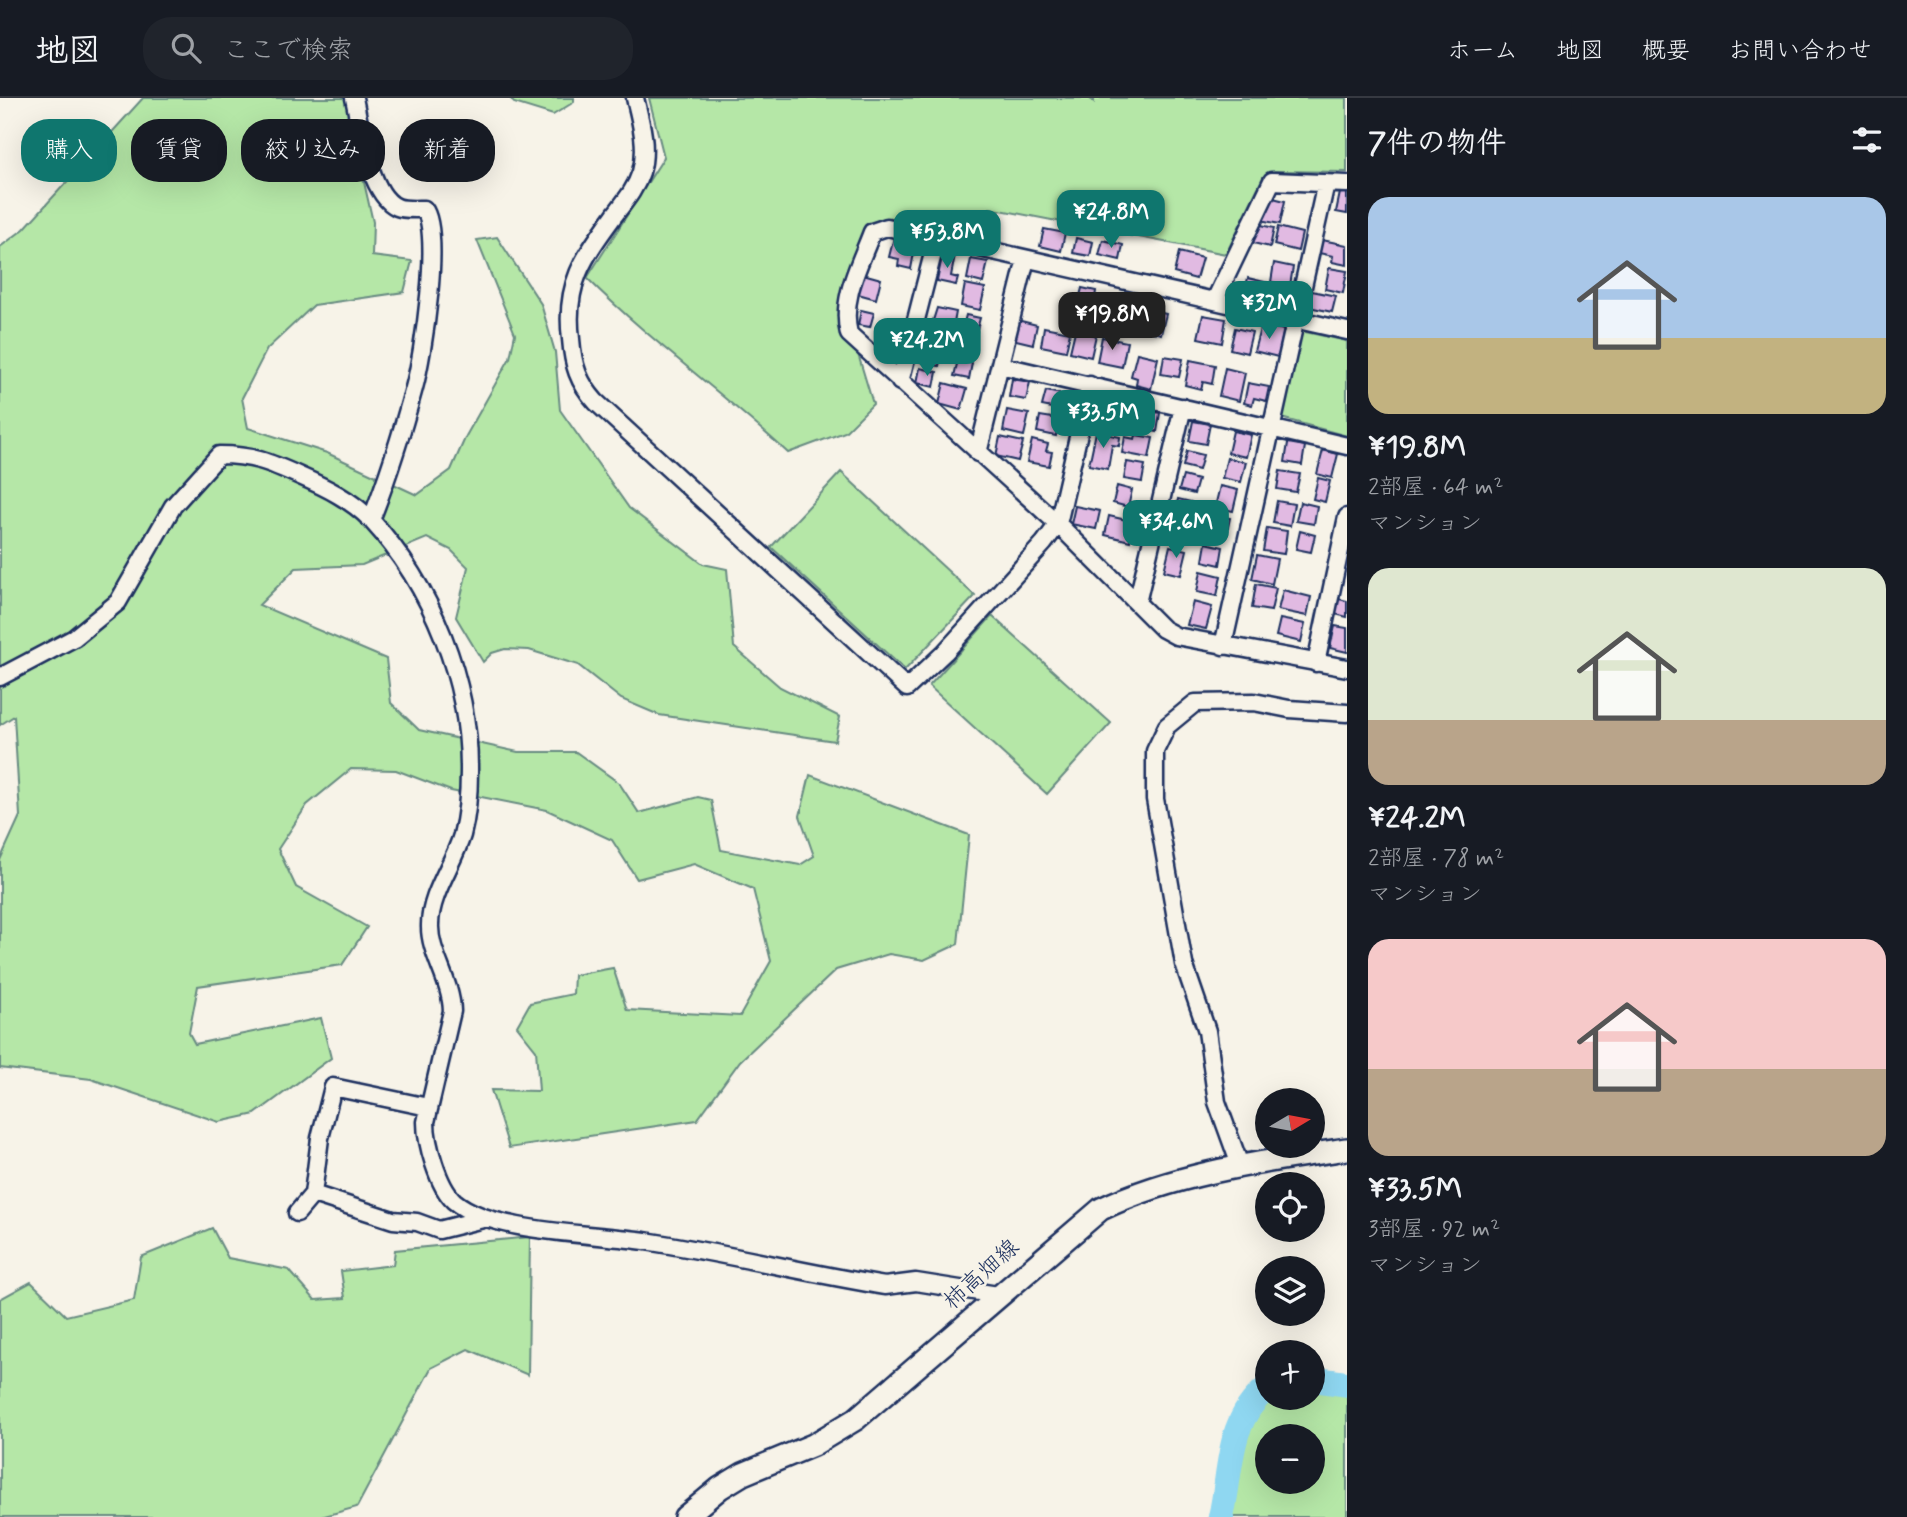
<!DOCTYPE html>
<html lang="ja">
<meta charset="utf-8">
<style>
:root{--surface:#171b24;--page:#20242c;--text:#f1f3f6;--muted:#9ea1a6;--line:#363941;--accent:#0f766e}
body{margin:0;font-family:Mynerve,"Klee One",sans-serif;background:var(--page);color:var(--text);height:100vh;display:flex;flex-direction:column;font-size:26px;white-space:nowrap}
*{box-sizing:border-box;margin:0}
p{font-size:23px;color:var(--muted)}
.icon{flex:none;width:38px;height:38px;fill:none;stroke:currentColor;stroke-width:2;stroke-linecap:round;stroke-linejoin:round}
.map{position:relative;flex:1;overflow:hidden}
.drawer{display:flex;flex-direction:column;background:var(--surface);width:560px}
.drawer>*{flex:none}
.guide{position:absolute;left:21px;top:21px;width:665px;height:63px;display:flex;gap:14px}
.needle{width:46px;rotate:80deg}
.fabs{position:absolute;left:1255px;top:990px;display:grid;gap:14px}
.fabs a{display:grid;place-items:center;width:70px;height:70px;border-radius:50%;background:var(--surface);box-shadow:0 7px 28px #0002;font-size:35px}
.price{position:absolute;translate:-50% -60px;padding:0 16px;border-radius:14px;background:var(--accent);color:#fff;font-size:23px;line-height:46px;filter:drop-shadow(0 2px 4px #0008)}
.price::after{content:'';position:absolute;left:50%;top:42px;width:21px;height:16px;margin-left:-10px;background:inherit;clip-path:polygon(0 0,100% 0,50% 100%)}
.price.active{background:#222;color:#fff}
ul{padding:0;list-style:none}
li{display:grid;align-content:center;gap:14px;height:371px;padding:0 21px}
li span{display:grid;place-items:center;height:217px;border-radius:21px;color:#555}
li>.icon{margin-inline-start:auto}
span .icon{width:126px;height:126px;fill:#fffc;stroke-width:1}
li b{font-size:30px}
h2{display:flex;justify-content:space-between;align-items:center;height:84px;padding:0 21px;font-size:30px}
.tag{padding:0 24px;border-radius:28px;background:var(--surface);box-shadow:0 7px 28px #0002;font-size:24px;line-height:63px}
.tag.active{background:var(--accent);color:#fff}
header{display:flex;align-items:center;gap:42px;box-sizing:border-box;height:98px;padding:0 35px;background:var(--surface);border-bottom:2px solid var(--line)}
header strong{font-size:33px}
nav{display:flex;gap:38px;margin-inline-start:auto;font-size:24px}
.search{width:490px;height:63px;background:var(--page);display:flex;align-items:center;gap:18px;box-sizing:border-box;padding:0 24px;border-radius:28px;color:var(--muted);font-size:26px}
main{display:flex;flex:1;min-height:0}
.map>svg:first-child{display:block}
</style>
<header>
<strong>地図</strong>
<div class="search"><svg class="icon" aria-label="search" viewBox="0 0 24 24"><circle cx="10" cy="10" r="6"/><path d="M15 15l6 6"/></svg>ここで検索</div>
<nav><a>ホーム</a><a>地図</a><a>概要</a><a>お問い合わせ</a></nav>
</header>
<main>
<div class="map">
<svg width="1347" height="1419" viewBox="0 0 1347 1419">
<rect width="100%" height="100%" fill="#f7f3e8"/>
<filter id="ink" filterUnits="userSpaceOnUse"><feTurbulence type="fractalNoise" baseFrequency=".0143" numOctaves="2"/><feDisplacementMap in="SourceGraphic" scale="14" xChannelSelector="R" yChannelSelector="G"/><feConvolveMatrix kernelMatrix="1 2 1 2 8 2 1 2 1" color-interpolation-filters="sRGB"/></filter>
<g filter="url(#ink)">
<!-- green -->
<path fill="#b5e7a7" stroke="#688b82" stroke-width="2" fill-rule="evenodd" d="M143,0h202l28,124 -1,34 40,5 -8,31 -90,13 -47,44 -25,49 6,30 79,25 90,42 34,-25 15,-34 44,-78 5,-24 -38,-94 20,-3 44,67 14,48 5,58 69,98 74,56 24,5 7,78 46,40 60,30 -5,24 -176,-26 -38,-16 -43,-34 -49,-15 -24,-1 -13,4 -9,9 -27,-45 12,-50 -17,-17 -24,-12 -65,27 -66,3 -37,37 127,54 5,44 28,27 99,22h58l43,31 20,30 59,-16 13,3 10,50 79,15 14,-9 -14,-40 10,-41 159,60 -11,109 -34,16 -35,-6 -53,16 -96,91 -43,59 -188,28 -18,-58 48,1 -3,-41 -19,-24 13,-23 43,-9 1,-19 39,-7 14,42 113,6 31,-55 -18,-72 -59,-25 -57,15 -25,-39 -65,-30 -96,-19 -55,-21 -45,-1 -44,36 -29,44 18,38 71,40 -25,38 -144,21 -9,47 6,11 126,-26 10,40 -76,56 -36,8 -128,-43 -91,-11v-208l20,-44 -6,-100 -14,9v-478l24,-18z
M510,0h64v4l-21,13 -39,-12z
M649,0h440l5,4v-4h253v74l-72,-1 -12,6 -37,77 -236,-46 -19,29 -76,-20 -23,7 -28,114 14,16 15,50 -28,28 -57,21c-66,-61 -138,-112 -201,-175l77,-121z
M1301,233l46,10v95l-66,-18z
M841,374l134,124 -70,74 -134,-123z
M992,518l119,107 -64,71 -118,-108z
M212,1130l16,30 61,12 26,30 30,-2 -4,-27 52,-6 2,-15 135,-13 -2,138 -60,-26 -37,19 -74,139 -36,10h-321v-218l31,-17 35,34 68,-16 7,-43z
M1313,1291l34,5v123h-119c6,-44 9,-87 39,-121l45,2zM1267,1339h45v45h-45z"/>
<g fill="none" stroke-linecap="round" stroke-linejoin="round">
<!-- river -->
<path stroke="#8fd7f1" stroke-width="26" d="M1312,1281l35,5
M1221,1419c11,-48 5,-95 46,-129"/>
</g>
<!-- building -->
<path fill="#e1bae2" stroke="#1b2f5e" stroke-width="2" d="M1341,90l6,1v25l-11,-2z
M1265,98l20,5 -5,23 -20,-4z
M1257,126l17,4 -4,19 -17,-4z
M1278,129l24,6 -4,18 -24,-6z
M1044,131l21,4 -4,18 -21,-5z
M894,139l22,5 -5,27 -13,-3 1,-7 -10,-2z
M1076,140l17,4 -3,14 -17,-3z
M1103,142l20,5 -3,15 -21,-5z
M1322,142l25,5v20l-15,-3 1,-6 -14,-3z
M943,154l12,3 -4,21 7,2 -2,7 -19,-4z
M1179,154l23,6 -6,21 -22,-6z
M971,161l17,3 -5,21 -16,-4z
M1274,165l19,4 -4,25 -9,-2 1,-6 -10,-2z
M1329,170l18,3 -4,22 -18,-4z
M863,176l18,5 -5,20 -18,-5z
M1248,180l21,5 -4,19 -22,-5z
M965,186l20,4 -5,22 -19,-4z
M1082,190l14,3 -4,29 -13,-3 2,-8 -4,-1z
M1312,193l24,5 -4,16 -23,-5z
M1117,204l18,4 -5,23 -18,-4z
M937,210l19,4 -4,22 -22,-4z
M1145,211l21,5 -5,20 -21,-5z
M861,212l13,3 -4,14 -12,-2z
M966,217l14,3 -4,15 -14,-3z
M1203,217l23,4 -4,24 -24,-5z
M1017,222l20,5 -4,19 -21,-5z
M880,224l16,3 -4,16 -15,-4z
M1261,227l23,5 -6,27 -24,-6z
M1044,229l26,5 -4,19 -25,-5z
M1235,230l17,4 -5,21 -17,-4z
M1075,233l21,4 -5,22 -21,-5z
M1102,239l25,5 -5,25 -25,-5z
M921,241l23,5 -5,22 -18,-4 2,-7 -5,-1z
M962,241l13,3 -2,12 -13,-3z
M1137,255l21,5 -7,31 -15,-4 1,-7 -6,-2z
M1164,258l19,3 -4,18 -18,-3z
M958,262l14,3 -3,16 -15,-3z
M1190,262l25,5 -3,19 -9,-2 -2,7 -16,-4z
M920,270l17,4 -3,15 -17,-4z
M1225,270l20,5 -6,28 -20,-5z
M1012,281l18,3 -4,18 -17,-3z
M944,285l23,6 -6,21 -22,-6z
M1248,285l21,4 -3,14 -12,-3 -2,7 -8,-2z
M1046,293l19,4 -3,15 -20,-4z
M1099,304l21,5 -5,23 -20,-8z
M1140,311l20,4 -3,19 -21,-5z
M1007,312l22,4 -5,22 -21,-5z
M1040,318l19,3 -3,17 -19,-4z
M1193,323l17,3 -4,20 -17,-3z
M1233,333l18,4 -5,22 -18,-4z
M1096,334l24,5 -1,9 -7,-1 -4,24 -19,-4z
M1136,337l17,3 -4,20 -27,-5 3,-16 10,2z
M1000,339l23,5 -5,19 -22,-5z
M1032,342l16,4 -2,7 6,1 -3,14 -22,-4z
M1288,345l17,3 -3,19 -17,-3z
M1323,352l15,4 -6,24 -15,-4z
M1187,353l16,4 -4,15 -16,-4z
M1227,360l19,4 -5,20 -19,-4z
M1127,364l18,3 -3,17 -18,-3z
M1280,373l20,3 -4,18 -19,-3z
M1183,378l15,4 -4,14 -15,-4z
M1318,380l12,3 -5,21 -12,-3z
M1117,388l15,4 -4,17 -15,-4z
M1220,388l18,4 -5,21 -18,-4z
M1178,401l13,3 -4,18 -13,-3z
M1277,403l17,3 -4,22 -17,-3z
M1300,404l17,4 -3,18 -18,-3z
M1075,408l25,5 -4,18 -25,-5z
M1213,417l17,3 -4,19 -17,-4z
M1109,418l26,6 -5,19 -25,-6z
M1175,426l12,3 -4,16 -12,-3z
M1267,430l20,3 -3,23 -21,-3z
M1300,433l15,4 -4,17 -15,-3z
M1206,445l17,4 -3,18 -17,-4z
M1170,448l17,4 -6,25 -17,-4z
M1257,457l20,4 -5,25 -20,-5z
M1201,473l20,5 -4,20 -20,-4z
M1256,486l20,4 -5,23 -19,-3z
M1283,492l28,7 -4,19 -29,-6z
M1339,501l8,2v16l-12,-3z
M1193,504l19,5 -6,22 -19,-4z
M1280,521l25,5 -4,18 -25,-6z
M1335,528l12,2v24l-17,-4z"/>
<g fill="none" stroke-linecap="round" stroke-linejoin="round">
<defs>
<path id="minor" d="M354,0c6,27 15,97 43,109 7,3 18,2 27,2 18,23 -1,147 -10,179 -12,44 -26,89 -43,132
M635,0c6,24 13,50 6,74 -5,16 -15,28 -25,41 -32,44 -52,70 -45,126 2,26 7,43 25,63l311,286 38,-36 99,-109 14,-19 32,-139
M1215,202l57,-119 75,3
M1347,233l-460,-104 -15,5c-12,32 -32,67 -23,102l209,190 105,105 13,7 171,32
M1000,267l347,81
M900,284l37,-144
M978,355l48,-194
M1137,505l46,-196
M1223,548l103,-463
M1316,565l31,-146
M0,579l74,-39 44,-36 55,-96 46,-51c33,0 50,7 81,21 25,11 52,24 71,44 61,66 99,162 98,252 0,20 -2,44 -7,63 -9,30 -32,59 -32,90 -1,28 21,55 22,86l-26,111c0,21 12,64 28,79 39,33 140,32 191,40 80,12 160,32 240,45l31,-4 82,13
M1241,1070l-24,-66 -10,-71 -23,-67 -29,-165v-48l12,-25 28,-23 59,-1 35,7 58,4
M313,1096l80,26 24,2 22,8 48,-12
M297,1115l16,-19 7,-56 13,-51 95,20"/>
<path id="major" d="M685,1419l35,-29 23,-14 70,-29 43,-26 245,-210c74,-36 165,-48 246,-60"/>
</defs>
<!-- minor casing -->
<use href="#minor" stroke="#1b2f5e" stroke-width="21"/>
<!-- major casing -->
<use href="#major" stroke="#1b2f5e" stroke-width="26"/>
<!-- minor -->
<use href="#minor" stroke="#f7f3e8" stroke-width="16"/>
<!-- major -->
<use href="#major" stroke="#f7f3e8" stroke-width="21"/>
</g>
</g>
<g text-anchor="middle" dominant-baseline="central" stroke-width="5" stroke-linejoin="round" paint-order="stroke">
<!-- street labels -->
<g font-size="23" fill="#1b2f5e" stroke="#f7f3e8">
<text transform="translate(982 1177) rotate(-42)">柿高畑線</text>
</g>
</g>
</svg>
<div class="fabs">
<a><svg class="needle" viewBox="-14 -14 28 28"><path d="M0-13l5 13h-10z" fill="#e53935"/><path d="M0 13l5-13h-10z" fill="#9ea1a6"/></svg></a>
<a><svg class="icon" aria-label="locate" viewBox="0 0 24 24"><circle cx="12" cy="12" r="6"/><path d="M12 2v4M12 18v4M2 12h4M18 12h4"/></svg></a>
<a><svg class="icon" aria-label="layers" viewBox="0 0 24 24"><path d="M12 4l9 5-9 5-9-5zM3 14l9 5 9-5"/></svg></a>
<a>+</a>
<a>−</a>
</div>
<b class="price" style="left:1111px;top:152px">¥24.8M</b>
<b class="price" style="left:947px;top:172px">¥53.8M</b>
<b class="price" style="left:1269px;top:243px">¥32M</b>
<b class="price active" style="left:1112px;top:254px">¥19.8M</b>
<b class="price" style="left:927px;top:280px">¥24.2M</b>
<b class="price" style="left:1103px;top:352px">¥33.5M</b>
<b class="price" style="left:1176px;top:462px">¥34.6M</b>
<div class="guide">
<a class="tag active">購入</a>
<a class="tag">賃貸</a>
<a class="tag">絞り込み</a>
<a class="tag">新着</a>
</div>
</div>
<section class="drawer">
<h2>7件の物件<svg class="icon" aria-label="filters" viewBox="0 0 24 24"><path d="M4 7h16M4 17h16"/><circle cx="9" cy="7" r="2"/><circle cx="15" cy="17" r="2"/></svg></h2>
<ul>
<li><span style="background:linear-gradient(#a9c7e8 65%,#c2b280 0)"><svg class="icon" aria-label="home" viewBox="0 0 24 24"><path d="M3 11l9-7 9 7M6 9v11h12V9"/></svg></span><div><b>¥19.8M</b><p>2部屋 · 64 m²</p><p>マンション</p></div></li>
<li><span style="background:linear-gradient(#dfe7d0 70%,#b9a48a 0)"><svg class="icon" aria-label="home" viewBox="0 0 24 24"><path d="M3 11l9-7 9 7M6 9v11h12V9"/></svg></span><div><b>¥24.2M</b><p>2部屋 · 78 m²</p><p>マンション</p></div></li>
<li><span style="background:linear-gradient(#f6c9c9 60%,#b9a48a 0)"><svg class="icon" aria-label="home" viewBox="0 0 24 24"><path d="M3 11l9-7 9 7M6 9v11h12V9"/></svg></span><div><b>¥33.5M</b><p>3部屋 · 92 m²</p><p>マンション</p></div></li>
</ul>
</section>
</main>
